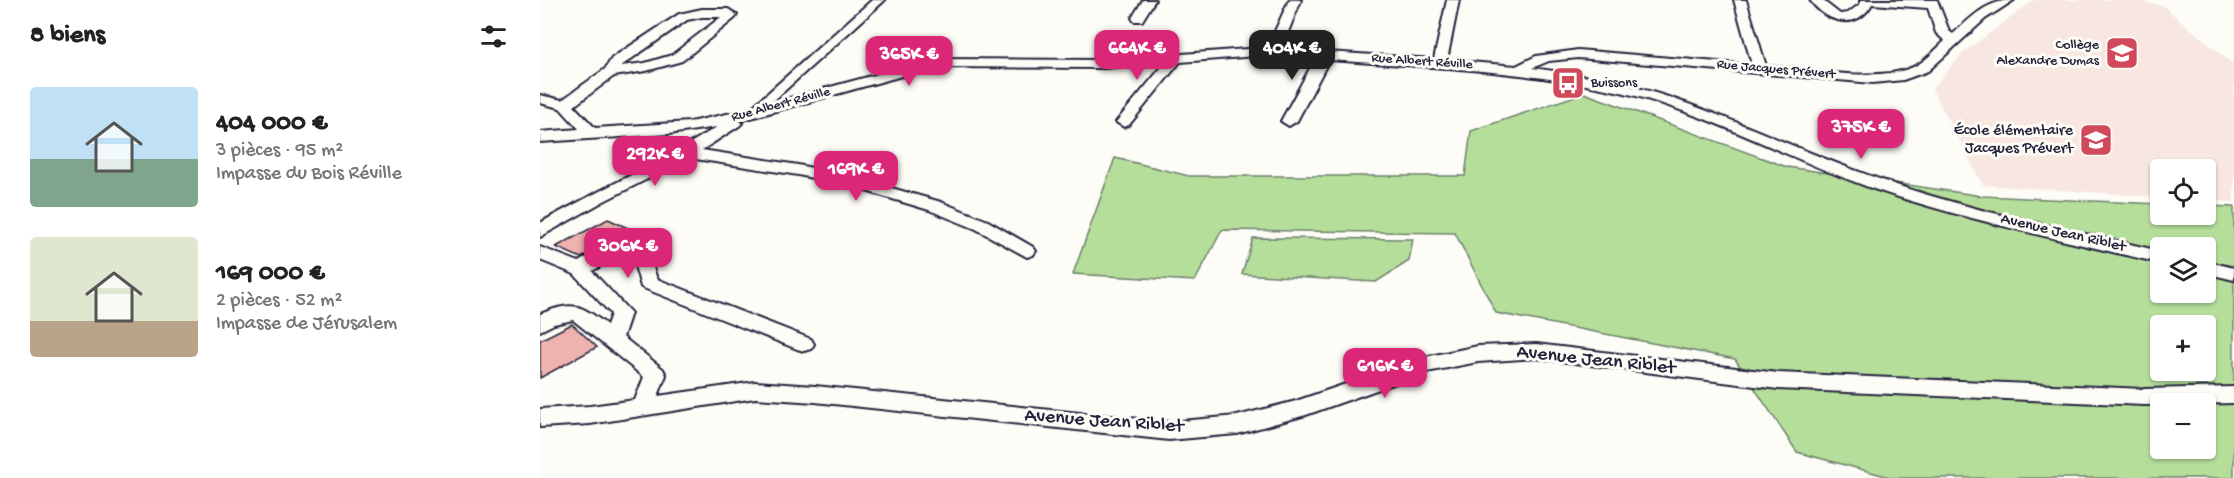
<!DOCTYPE html>
<html lang="fr">
<meta charset="utf-8">
<style>
:root{--surface:#fff;--page:#f6f6f6;--text:#222;--muted:#767676;--accent:#db2777}
body{margin:0;font-family:"Gochi Hand",sans-serif;background:var(--page);color:var(--text);height:100vh;display:flex;flex-direction:column;font-size:22px;white-space:nowrap}
*{box-sizing:border-box;margin:0}
p{font-size:20px;color:var(--muted)}
.icon{flex:none;width:33px;height:33px;fill:none;stroke:currentColor;stroke-width:2;stroke-linecap:round;stroke-linejoin:round}
.map{position:relative;flex:1;overflow:hidden}
.side{display:flex;flex-direction:column;background:var(--surface);width:540px}
.side>*{flex:none}
.controls{position:absolute;left:1610px;top:159px;display:grid;gap:12px}
.controls a{display:grid;place-items:center;width:66px;height:66px;border-radius:6px;background:var(--surface);box-shadow:0 2px 4px #0004;font-size:30px}
.price{position:absolute;translate:-50% -51px;padding:0 14px;border-radius:12px;background:var(--accent);color:#fff;font-size:20px;line-height:39px;filter:drop-shadow(0 2px 3px #0008)}
.price::after{content:'';position:absolute;left:50%;top:36px;width:18px;height:14px;margin-left:-9px;background:inherit;clip-path:polygon(0 0,100% 0,50% 100%)}
.price.selected{background:#222;color:#fff}
ul{padding:0;list-style:none}
li{display:flex;align-items:center;gap:18px;height:150px;padding:0 30px}
li span{display:grid;place-items:center;flex:none;width:168px;height:120px;border-radius:6px;color:#555}
li>.icon{margin-inline-start:auto}
span .icon{width:72px;height:72px;fill:#fffc;stroke-width:1}
li b{font-size:26px}
h2{display:flex;justify-content:space-between;align-items:center;height:72px;padding:0 30px;font-size:26px}
main{display:flex;flex:1;min-height:0}
.map>svg:first-child{display:block}
</style>
<main>
<section class="side">
<h2>8 biens<svg class="icon" aria-label="filters" viewBox="0 0 24 24"><path d="M4 7h16M4 17h16"/><circle cx="9" cy="7" r="2"/><circle cx="15" cy="17" r="2"/></svg></h2>
<ul>
<li><span style="background:linear-gradient(#bfe0f5 60%,#7fa58c 0)"><svg class="icon" aria-label="home" viewBox="0 0 24 24"><path d="M3 11l9-7 9 7M6 9v11h12V9"/></svg></span><div><b>404 000 €</b><p>3 pièces · 95 m²</p><p>Impasse du Bois Réville</p></div></li>
<li><span style="background:linear-gradient(#dfe7d0 70%,#b9a48a 0)"><svg class="icon" aria-label="home" viewBox="0 0 24 24"><path d="M3 11l9-7 9 7M6 9v11h12V9"/></svg></span><div><b>169 000 €</b><p>2 pièces · 52 m²</p><p>Impasse de Jérusalem</p></div></li>
</ul>
</section>
<div class="map">
<svg width="1694" height="478" viewBox="0 0 1694 478">
<rect width="100%" height="100%" fill="#fdfcf7"/>
<filter id="ink" filterUnits="userSpaceOnUse"><feTurbulence type="fractalNoise" baseFrequency=".0167" numOctaves="2"/><feDisplacementMap in="SourceGraphic" scale="12" xChannelSelector="R" yChannelSelector="G"/><feConvolveMatrix kernelMatrix="1 2 1 2 8 2 1 2 1" color-interpolation-filters="sRGB"/></filter>
<g filter="url(#ink)">
<!-- built -->
<path fill="#f8e6e1" d="M1494,0h100l29,6 71,59v137l-29,-2v-30h-45v27l-177,-12 -51,-96 31,-36z"/>
<!-- green -->
<path fill="#b6de9b" stroke="#6c806b" stroke-width="1.5" fill-rule="evenodd" d="M1044,93l203,74 195,29 178,8v10h45v-8l29,1v271h-341l-96,-26 -62,-93 -239,-46 -41,-80 -233,-3 -27,51 -122,-7 42,-116 74,18h276l6,-45zM1620,248h45v44h-45zM1620,326h45v44h-45zM1620,404h45v44h-45z
M713,238l160,1 -4,22 -33,21 -134,-8z"/>
<!-- building -->
<path fill="#eeb2af" stroke="#22223b" stroke-width="1.5" d="M68,219l29,13 -23,13 -20,6 -13,7 -25,-11z
M32,324l25,23 -57,31v-38z"/>
<g fill="none" stroke-linecap="round" stroke-linejoin="round">
<defs>
<path id="minor" d="M332,0h13l-114,103 163,-44 170,1 169,-13 -3,-5 19,-42h12l-17,42 3,5 10,3 137,9 13,-59h12l-12,60 69,6 20,-10 42,-6 174,15 -18,-65h12l20,66c38,3 118,18 151,-1 10,-5 19,-16 28,-24l-9,-8 -8,-25 -56,-4c-16,28 -46,18 -62,-4h12l18,14 8,-1 12,-9v-4h77l12,31 4,3c19,-17 34,-34 61,-34l-29,19 -57,52 -25,9 -30,3 -295,-25 -29,3 -17,7c45,6 90,14 133,28 74,24 144,59 217,84 90,32 185,49 278,71v12c-97,-23 -195,-43 -289,-75 -84,-30 -163,-75 -250,-96 -96,-22 -195,-25 -292,-32l-32,61 -8,5 -8,-5 34,-62 -34,-5 -101,8 -51,63 -5,2 -8,-5 49,-59 -61,5 -170,-1 -194,54 2,2 -3,3 -37,24 96,15 51,11 92,26 47,19 45,26 3,4 -3,4 -6,2 -51,-28 -47,-19 -83,-25 -48,-10 -109,-17 -85,43 -64,36v-14c58,-33 120,-60 177,-96l-48,7 -129,8v-10l39,-3 -19,-21 -20,-5v-8l22,5 43,-31 7,-11 67,-44 23,-5h26l9,6 -2,3 -53,43 -36,10 -32,5 -40,30 21,22 95,-6 60,-13zM162,17h19l-49,38 -27,8 -24,3 66,-46z
M603,0h12l-13,21h-8l-2,-3z
M0,247l39,15c20,-15 44,-19 68,-12l10,29 154,60 3,5 -3,5 -7,2 -7,-2 -156,-62 -8,-28 -21,1 -20,11 39,42 -8,24 40,32 3,6 -8,21 97,-14 60,4 354,36 68,-6 59,-15 129,-44 53,-11 58,-2 242,29 366,16 90,-2v16l-90,2 -366,-16 -242,-31 -58,4 -51,10 -121,43 -69,19 -68,6 -354,-38 -60,-4 -165,26 -50,3v-18l50,-3 45,-6 9,-23 -71,-57 -19,4 -14,7v-17c34,-13 40,-10 67,11l4,-11 -37,-40 -34,-14z
M1665,261l29,7v12l-29,-7z"/>
</defs>
<!-- minor casing -->
<use href="#minor" stroke="#22223b" stroke-width="4"/>
<!-- minor -->
<use href="#minor" fill="#fdfcf7" fill-rule="evenodd"/>
</g>
</g>
<!-- icons -->
<defs>
<symbol id="school-square" viewBox="-11 -11 22 22"><rect x="-9" y="-9" width="18" height="18" rx="4" fill="#d1495b" stroke="#fdfcf7"/><path d="M0-5L7-2L0 1L-7-2ZM-4 1L0 2.5L4 1V4Q0 6-4 4Z" fill="#fff"/></symbol>
<symbol id="bus-square" viewBox="-11 -11 22 22"><rect x="-9" y="-9" width="18" height="18" rx="4" fill="#d1495b" stroke="#fdfcf7"/><path d="M-5-6H5V4H4V6H2V4H-2V6H-4V4H-5ZM-3.5-4V0h7V-4ZM-3.5 1.2v1.5H-2V1.2ZM2 1.2v1.5H3.5V1.2Z" fill="#fff"/></symbol>
</defs>
<g fill-rule="evenodd">
<use href="#school-square" x="1563" y="34" width="38" height="38"/>
<use href="#bus-square" x="1009" y="64" width="38" height="38"/>
<use href="#school-square" x="1537" y="121" width="38" height="38"/>
</g>
<g text-anchor="middle" dominant-baseline="central" stroke-width="6" stroke-linejoin="round" paint-order="stroke">
<!-- far-poi labels -->
<g font-size="14" fill="#22223b" stroke="#fdfcf7" text-anchor="end">
<text x="1559" y="45">Collège<tspan x="1559" dy="16">Alexandre Dumas</tspan></text>
<text x="1051" y="83" text-anchor="start">Buissons</text>
</g>
<!-- far-street labels -->
<g font-size="14" fill="#22223b" stroke="#fdfcf7">
<text transform="translate(882 62) rotate(4)">Rue Albert Réville</text>
<text transform="translate(1236 70) rotate(5)">Rue Jacques Prévert</text>
<text transform="translate(241 105) rotate(-15)">Rue Albert Réville</text>
</g>
<!-- poi labels -->
<g font-size="16" fill="#22223b" stroke="#fdfcf7" text-anchor="end">
<text x="1533" y="131">École élémentaire<tspan x="1533" dy="18">Jacques Prévert</tspan></text>
</g>
<!-- street labels -->
<g font-size="16" fill="#22223b" stroke="#fdfcf7">
<text transform="translate(1523 234) rotate(13)">Avenue Jean Riblet</text>
</g>
<!-- near-street labels -->
<g font-size="20" fill="#22223b" stroke="#fdfcf7">
<text transform="translate(1056 361) rotate(6)">Avenue Jean Riblet</text>
<text transform="translate(564 422) rotate(4)">Avenue Jean Riblet</text>
</g>
</g>
</svg>
<div class="controls">
<a><svg class="icon" aria-label="locate" viewBox="0 0 24 24"><circle cx="12" cy="12" r="6"/><path d="M12 2v4M12 18v4M2 12h4M18 12h4"/></svg></a>
<a><svg class="icon" aria-label="layers" viewBox="0 0 24 24"><path d="M12 4l9 5-9 5-9-5zM3 14l9 5 9-5"/></svg></a>
<a>+</a>
<a>−</a>
</div>
<b class="price" style="left:597px;top:81px">664K €</b>
<b class="price selected" style="left:752px;top:81px">404K €</b>
<b class="price" style="left:369px;top:87px">365K €</b>
<b class="price" style="left:1321px;top:160px">375K €</b>
<b class="price" style="left:115px;top:187px">292K €</b>
<b class="price" style="left:316px;top:202px">169K €</b>
<b class="price" style="left:88px;top:279px">306K €</b>
<b class="price" style="left:845px;top:399px">616K €</b>
</div>
</main>
